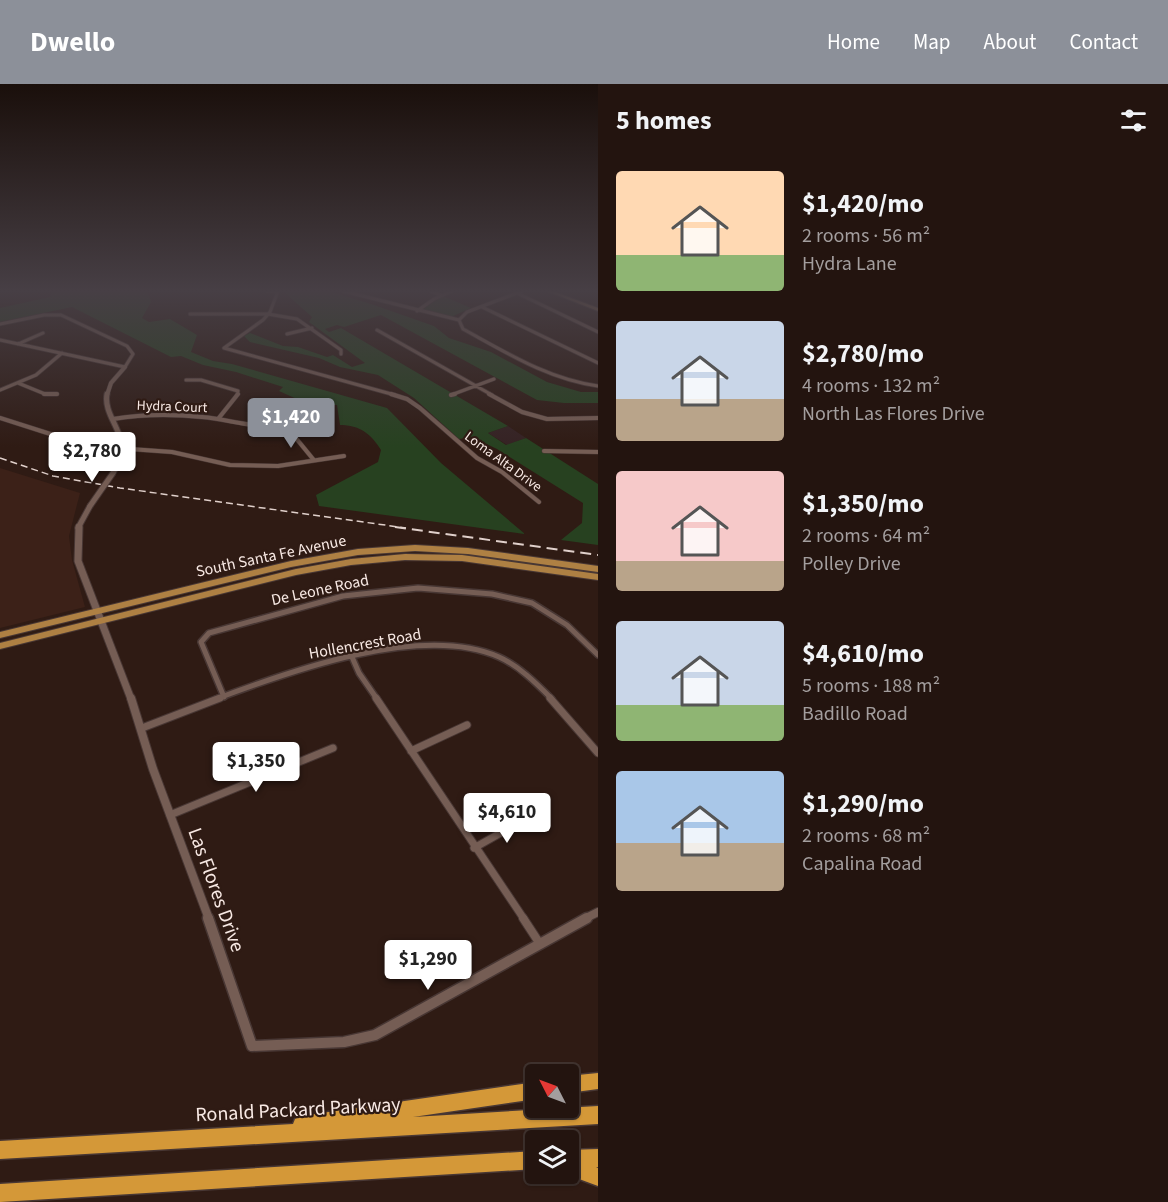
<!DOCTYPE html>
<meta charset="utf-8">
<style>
:root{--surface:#23140f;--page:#2f211d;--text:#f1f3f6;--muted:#a39e9e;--line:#40332f;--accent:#8c9099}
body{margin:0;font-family:"Source Sans 3",sans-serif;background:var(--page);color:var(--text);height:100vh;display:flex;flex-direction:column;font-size:22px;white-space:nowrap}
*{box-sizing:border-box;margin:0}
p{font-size:20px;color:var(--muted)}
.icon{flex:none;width:33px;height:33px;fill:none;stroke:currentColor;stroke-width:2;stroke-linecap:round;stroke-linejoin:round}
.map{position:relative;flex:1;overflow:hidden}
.side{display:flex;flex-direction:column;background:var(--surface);width:570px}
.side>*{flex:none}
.needle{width:39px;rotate:312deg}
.tools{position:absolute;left:525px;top:980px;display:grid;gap:12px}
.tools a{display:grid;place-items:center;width:54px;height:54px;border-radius:6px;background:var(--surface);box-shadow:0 2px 4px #0004,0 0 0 2px var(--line);font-size:30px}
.price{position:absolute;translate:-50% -51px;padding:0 14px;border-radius:6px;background:#fff;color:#222;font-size:20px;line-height:39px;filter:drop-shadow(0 2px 3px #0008)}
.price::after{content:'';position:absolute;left:50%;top:36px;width:18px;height:14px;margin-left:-9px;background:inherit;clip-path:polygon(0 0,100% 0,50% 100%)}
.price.active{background:var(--accent);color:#fff}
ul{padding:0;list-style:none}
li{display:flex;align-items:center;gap:18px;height:150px;padding:0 18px}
li span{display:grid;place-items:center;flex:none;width:168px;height:120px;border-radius:6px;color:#555}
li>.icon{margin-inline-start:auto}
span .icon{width:72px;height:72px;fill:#fffc;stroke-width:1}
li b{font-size:26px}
h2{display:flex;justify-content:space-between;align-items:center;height:72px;padding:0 18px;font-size:26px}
header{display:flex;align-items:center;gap:36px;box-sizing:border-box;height:84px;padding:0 30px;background:var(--accent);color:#fff}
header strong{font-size:28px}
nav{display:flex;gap:33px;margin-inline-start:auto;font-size:21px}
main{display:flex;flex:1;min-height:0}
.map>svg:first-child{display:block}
</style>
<header>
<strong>Dwello</strong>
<nav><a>Home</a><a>Map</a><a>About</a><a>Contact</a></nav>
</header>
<main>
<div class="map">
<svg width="598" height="1118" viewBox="0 0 598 1118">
<rect width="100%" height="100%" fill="#2f1b14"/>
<!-- built -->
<path fill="#3c2118" d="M0,384l80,25 -11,43 3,24 13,47 -85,21z"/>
<!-- industrial -->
<path fill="#352223" d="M508,342l18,12 -19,7 -19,-12z"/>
<!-- green -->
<path fill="#274120" d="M49,207h110l-11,1 3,10 -9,16 7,4 21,-3 27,16 -6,17 22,9 19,3 155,44 54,55 84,71 -206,-28 -3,-11 62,-33 3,-12c-10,-16 -21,-25 -41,-25l-3,-20h-27l-31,-14 4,-4 -47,-15 -33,-7 -22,-9 -10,1 -99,-50 -72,15v-14l50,-11 1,-5z
M295,207h34l45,14 60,21 15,12 42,14 56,30 34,10h17v11h-34l-27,-3 -156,-85 -37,12 -7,-2 -12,4 4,3 12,-4 167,98 -20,7 18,12 20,-7 72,46v61l-37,-5 21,-17 1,-20 -86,-54 -25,-12 -13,2 -45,-41 -36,-23 -38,-8 -21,-9 -69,-16 -6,-6 6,-3 33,13 15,1 29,10 6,-2 19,12 13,-4 -56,-41 3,-5 -28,-25z
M443,212l28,12 -20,9 -30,-7z"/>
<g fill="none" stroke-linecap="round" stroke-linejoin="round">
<defs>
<path id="minor-far4" d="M267,207h11
M343,207l116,29
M430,207l11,4
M517,209l81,39
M482,223l116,56
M417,227l17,-12 18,-8
M190,230h78l29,5 44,31v4
M459,236l4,9c44,24 85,50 135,57
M459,236l8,-8 55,-21
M0,240l44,-9h17l66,31 6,8 -8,13 -125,-27
M377,246l115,65
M287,250l25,-6
M18,260l25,-11
M224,264l171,47
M224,264l39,-28 7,-8 8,-21
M186,296h15l37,11 -1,4
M18,299l27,11h12
M0,306l36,-15 26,-22
M451,311l43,-16"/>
<path id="minor-far3" d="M44,310h13
M391,310l16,5 13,9 57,50 25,14 37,30
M489,310l33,18 25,7 51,-1
M451,311l4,-1
M0,334l88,28 84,6 58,13 48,1 66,-10
M113,335c30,-5 59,-5 89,-2 35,3 63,17 97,2
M218,335l20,-25
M286,342l27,33
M544,367l54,1"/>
<path id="minor-far2" d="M352,573l7,16 18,26
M224,613l-23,-55 8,-9 134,-37 75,-8 74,6 40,9 35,22 31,30
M216,615c74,-28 206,-76 283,-42 20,9 37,26 53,42"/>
<path id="minor-far1" d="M376,614l148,221
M550,614l48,55
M142,644l78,-30
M411,667l56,-26
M170,731l163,-67
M474,764l53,-30"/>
<path id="minor" d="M523,834l17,26"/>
<path id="tertiary-far4" d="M107,311l4,-12 14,-16"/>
<path id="tertiary-far3" d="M107,310c-4,21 19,38 14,61 -1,6 -5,12 -8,18
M78,444l12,-22"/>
<path id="tertiary-far2" d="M79,443l-1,34 53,138"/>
<path id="tertiary-far1" d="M131,614l22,71 56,150
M584,835l14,-7"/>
<path id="tertiary" d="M208,834l44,128 92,-4 31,-7 212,-117"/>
<path id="secondary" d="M547,207h5l46,17v3z"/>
<path id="primary" d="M415,461l53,3 130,18v6l-130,-18 -53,-3 -57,4 -67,12 -291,71v-6l291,-71 67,-12z
M405,470l57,1 136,19v6l-136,-19 -57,-1 -54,5 -55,10 -296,74v-6l296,-74 55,-10z"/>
<path id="motorway" d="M598,989v16l-30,4v-17z
M536,998v17l-123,18 185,-11v18l-598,35v-18l293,-17 2,-5 6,-3z
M598,1065v18h-2l2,1v18l-35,-13h5v-23z
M536,1067v18l-536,33v-18z"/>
</defs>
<!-- minor-far4 casing -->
<use href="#minor-far4" stroke="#483734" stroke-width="4.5"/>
<!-- minor-far3 casing -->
<use href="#minor-far3" stroke="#483734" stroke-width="5"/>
<!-- minor-far2 casing -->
<use href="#minor-far2" stroke="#483734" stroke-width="8"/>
<!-- minor-far1 casing -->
<use href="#minor-far1" stroke="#483734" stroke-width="9"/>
<!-- minor casing -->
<use href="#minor" stroke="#483734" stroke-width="10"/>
<!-- tertiary-far4 casing -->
<use href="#tertiary-far4" stroke="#483734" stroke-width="5"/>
<!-- tertiary-far3 casing -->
<use href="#tertiary-far3" stroke="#483734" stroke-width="7"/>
<!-- tertiary-far2 casing -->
<use href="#tertiary-far2" stroke="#483734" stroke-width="9"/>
<!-- tertiary-far1 casing -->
<use href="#tertiary-far1" stroke="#483734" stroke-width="10"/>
<!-- tertiary casing -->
<use href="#tertiary" stroke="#483734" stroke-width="13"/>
<!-- secondary casing -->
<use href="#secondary" stroke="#483734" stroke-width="2"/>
<!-- primary casing -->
<use href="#primary" stroke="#483734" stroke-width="2"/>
<!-- motorway casing -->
<use href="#motorway" stroke="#483734" stroke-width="3"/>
<!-- minor-far4 -->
<use href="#minor-far4" stroke="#755d54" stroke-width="3"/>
<!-- minor-far3 -->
<use href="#minor-far3" stroke="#755d54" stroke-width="4"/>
<!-- minor-far2 -->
<use href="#minor-far2" stroke="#755d54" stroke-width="5"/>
<!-- minor-far1 -->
<use href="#minor-far1" stroke="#755d54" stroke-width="7"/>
<!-- minor -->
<use href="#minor" stroke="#755d54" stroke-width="8"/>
<!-- tertiary-far4 -->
<use href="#tertiary-far4" stroke="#755d54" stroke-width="4"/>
<!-- tertiary-far3 -->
<use href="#tertiary-far3" stroke="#755d54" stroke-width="5"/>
<!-- tertiary-far2 -->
<use href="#tertiary-far2" stroke="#755d54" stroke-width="7"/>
<!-- tertiary-far1 -->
<use href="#tertiary-far1" stroke="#755d54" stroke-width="8"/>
<!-- tertiary -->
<use href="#tertiary" stroke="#755d54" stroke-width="10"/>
<!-- secondary -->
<use href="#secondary" fill="#926f4c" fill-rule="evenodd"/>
<!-- primary -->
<use href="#primary" fill="#ae8043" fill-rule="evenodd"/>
<!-- motorway -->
<use href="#motorway" fill="#d49838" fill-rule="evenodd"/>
<!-- rail-far1 -->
<path stroke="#e0d0cb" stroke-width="1.5" stroke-dasharray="7 4" stroke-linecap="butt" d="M0,374l53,18 67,12 286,40"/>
<!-- rail -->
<path stroke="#e0d0cb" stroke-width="2" stroke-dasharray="11 6" stroke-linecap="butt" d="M395,443l203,28"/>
<defs>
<path id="tertiary-bridge" d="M90,422l23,-33"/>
</defs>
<!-- tertiary-bridge casing -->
<use href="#tertiary-bridge" stroke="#483734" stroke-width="7" stroke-linecap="butt"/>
<!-- tertiary-bridge -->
<use href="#tertiary-bridge" stroke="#755d54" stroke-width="5"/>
</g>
<!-- sky -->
<linearGradient id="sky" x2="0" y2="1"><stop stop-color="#1a0f0b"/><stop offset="0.57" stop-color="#473f45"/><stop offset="1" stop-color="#473f45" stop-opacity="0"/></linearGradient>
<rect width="598" height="363" fill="url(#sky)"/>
<g text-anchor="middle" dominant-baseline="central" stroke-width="4.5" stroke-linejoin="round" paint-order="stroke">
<!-- far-street labels -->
<g font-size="14" fill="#f8e9e4" stroke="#2f1b14">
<text transform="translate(172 323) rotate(2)">Hydra Court</text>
<text transform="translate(503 378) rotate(36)">Loma Alta Drive</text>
</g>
<!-- street labels -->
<g font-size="16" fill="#f8e9e4" stroke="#2f1b14">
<text transform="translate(271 472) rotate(-12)">South Santa Fe Avenue</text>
<text transform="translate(320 506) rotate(-12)">De Leone Road</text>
<text transform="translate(365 560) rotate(-10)">Hollencrest Road</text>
</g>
<!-- near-street labels -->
<g font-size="20" fill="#f8e9e4" stroke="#2f1b14">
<text transform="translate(216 806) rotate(70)">Las Flores Drive</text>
<text transform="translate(298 1026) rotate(-3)">Ronald Packard Parkway</text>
</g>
</g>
</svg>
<div class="tools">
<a><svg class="needle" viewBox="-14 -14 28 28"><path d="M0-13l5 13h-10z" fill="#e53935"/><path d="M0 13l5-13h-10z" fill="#a39e9e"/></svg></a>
<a><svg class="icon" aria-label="layers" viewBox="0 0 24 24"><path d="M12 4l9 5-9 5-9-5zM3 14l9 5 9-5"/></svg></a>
</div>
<b class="price active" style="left:291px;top:365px">$1,420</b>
<b class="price" style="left:92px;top:399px">$2,780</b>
<b class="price" style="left:256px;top:709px">$1,350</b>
<b class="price" style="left:507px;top:760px">$4,610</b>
<b class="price" style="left:428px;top:907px">$1,290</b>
</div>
<section class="side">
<h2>5 homes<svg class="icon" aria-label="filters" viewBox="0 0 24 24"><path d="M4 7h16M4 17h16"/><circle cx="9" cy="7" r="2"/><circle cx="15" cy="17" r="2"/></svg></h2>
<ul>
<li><span style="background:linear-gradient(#ffd9b3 70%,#8fb573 0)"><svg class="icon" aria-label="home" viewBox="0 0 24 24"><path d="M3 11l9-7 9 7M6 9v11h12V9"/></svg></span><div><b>$1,420/mo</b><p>2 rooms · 56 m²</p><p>Hydra Lane</p></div></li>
<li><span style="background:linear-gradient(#c9d6e8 65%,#b9a48a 0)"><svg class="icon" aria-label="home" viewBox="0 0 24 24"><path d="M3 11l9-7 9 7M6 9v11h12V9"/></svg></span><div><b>$2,780/mo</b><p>4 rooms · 132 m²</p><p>North Las Flores Drive</p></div></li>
<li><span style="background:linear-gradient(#f6c9c9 75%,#b9a48a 0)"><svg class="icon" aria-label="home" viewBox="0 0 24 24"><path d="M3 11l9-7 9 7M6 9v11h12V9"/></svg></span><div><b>$1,350/mo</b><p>2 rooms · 64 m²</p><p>Polley Drive</p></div></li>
<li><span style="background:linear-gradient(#c9d6e8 70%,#8fb573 0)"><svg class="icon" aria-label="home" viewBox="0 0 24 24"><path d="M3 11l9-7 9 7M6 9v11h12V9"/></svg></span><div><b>$4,610/mo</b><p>5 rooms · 188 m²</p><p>Badillo Road</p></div></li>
<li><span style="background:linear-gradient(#a9c7e8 60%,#b9a48a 0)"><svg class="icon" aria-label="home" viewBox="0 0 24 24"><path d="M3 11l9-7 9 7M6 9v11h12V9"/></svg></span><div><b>$1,290/mo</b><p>2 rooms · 68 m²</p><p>Capalina Road</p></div></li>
</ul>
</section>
</main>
